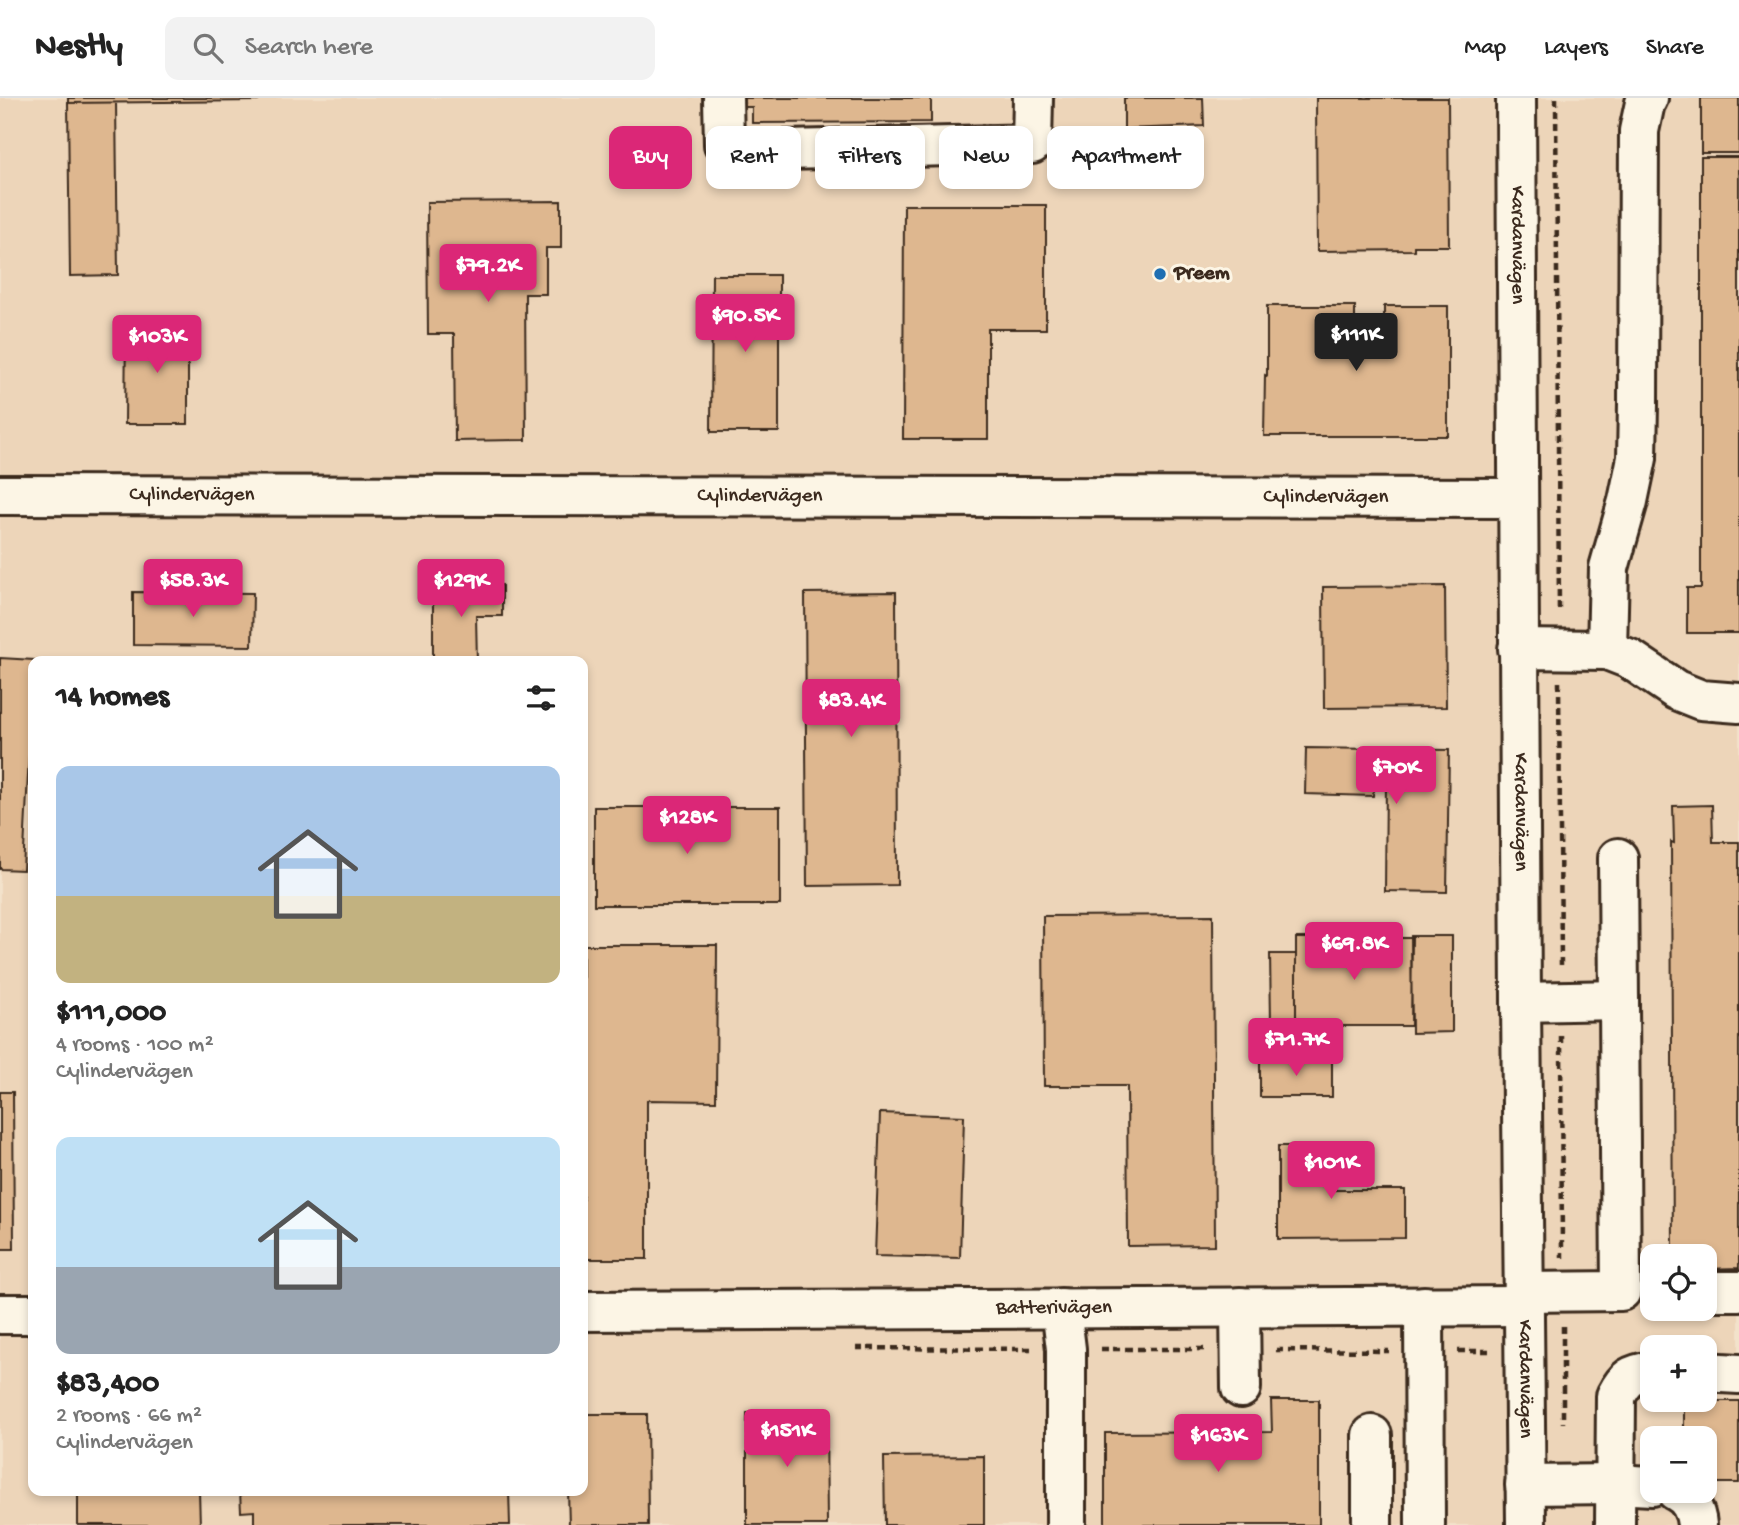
<!DOCTYPE html>
<meta charset="utf-8">
<style>
:root{--surface:#fff;--page:#f2f2f2;--text:#222;--muted:#767676;--line:#e0e0e0;--accent:#db2777}
body{margin:0;font-family:"Gochi Hand",sans-serif;background:var(--page);color:var(--text);height:100vh;display:flex;flex-direction:column;font-size:26px;white-space:nowrap}
*{box-sizing:border-box;margin:0}
p{font-size:23px;color:var(--muted)}
.icon{flex:none;width:38px;height:38px;fill:none;stroke:currentColor;stroke-width:2;stroke-linecap:round;stroke-linejoin:round}
.map{position:relative;flex:1;overflow:hidden}
.side{position:absolute;left:28px;top:558px;width:560px;height:840px;display:flex;flex-direction:column;background:var(--surface);border-radius:14px;box-shadow:0 4px 10px #0003}
.side>*{flex:none}
.guide{position:absolute;left:609px;top:28px;width:665px;height:63px;display:flex;gap:14px}
.controls{position:absolute;left:1640px;top:1146px;display:grid;gap:14px}
.controls a{display:grid;place-items:center;width:77px;height:77px;border-radius:14px;background:var(--surface);box-shadow:0 4px 10px #0003;font-size:35px}
.price{position:absolute;translate:-50% -60px;padding:0 16px;border-radius:7px;background:var(--accent);color:#fff;font-size:23px;line-height:46px;filter:drop-shadow(0 2px 4px #0008)}
.price::after{content:'';position:absolute;left:50%;top:42px;width:21px;height:16px;margin-left:-10px;background:inherit;clip-path:polygon(0 0,100% 0,50% 100%)}
.price.selected{background:#222;color:#fff}
ul{padding:0;list-style:none}
li{display:grid;align-content:center;gap:14px;height:371px;padding:0 28px}
li span{display:grid;place-items:center;height:217px;border-radius:14px;color:#555}
li>.icon{margin-inline-start:auto}
span .icon{width:126px;height:126px;fill:#fffc;stroke-width:1}
li b{font-size:30px}
h2{display:flex;justify-content:space-between;align-items:center;height:84px;padding:0 28px;font-size:30px}
.pill{padding:0 24px;border-radius:14px;background:var(--surface);box-shadow:0 4px 10px #0003;font-size:24px;line-height:63px}
.pill.selected{background:var(--accent);color:#fff}
header{display:flex;align-items:center;gap:42px;box-sizing:border-box;height:98px;padding:0 35px;background:var(--surface);border-bottom:2px solid var(--line)}
header strong{font-size:33px}
nav{display:flex;gap:38px;margin-inline-start:auto;font-size:24px}
.search{width:490px;height:63px;background:var(--page);display:flex;align-items:center;gap:18px;box-sizing:border-box;padding:0 24px;border-radius:14px;color:var(--muted);font-size:26px}
.map>svg:first-child{display:block}
</style>
<header>
<strong>Nestly</strong>
<div class="search"><svg class="icon" aria-label="search" viewBox="0 0 24 24"><circle cx="10" cy="10" r="6"/><path d="M15 15l6 6"/></svg>Search here</div>
<nav><a>Map</a><a>Layers</a><a>Share</a></nav>
</header>
<div class="map">
<svg width="1739" height="1427" viewBox="0 0 1739 1427">
<rect width="100%" height="100%" fill="#f3e2cb"/>
<filter id="ink" filterUnits="userSpaceOnUse"><feTurbulence type="fractalNoise" baseFrequency=".0143" numOctaves="2"/><feDisplacementMap in="SourceGraphic" scale="14" xChannelSelector="R" yChannelSelector="G"/><feConvolveMatrix kernelMatrix="1 2 1 2 8 2 1 2 1" color-interpolation-filters="sRGB"/></filter>
<g filter="url(#ink)">
<!-- built -->
<path fill="#edd5b9" fill-rule="evenodd" d="M0,0h1739v1427h-1739zM33,564h550v829h-550zM1652,1158h52v53h-52zM1652,1250h52v52h-52zM1652,1340h52v53h-52z"/>
<!-- building -->
<path fill="#deb78f" stroke="#3b2a1e" stroke-width="2" d="M68,0h190v3l-190,2z
M737,0h194v24l-179,1v-16h-15z
M1124,0h79l1,28 -80,3z
M1316,0h132l1,148h-35v4l-97,1z
M1701,0h38v55h-38z
M68,5h48l2,172 -48,1z
M1701,59h38v476h-52v-45h14z
M561,103v47h-15v46h-21l1,146 -71,1 -1,-107h-26l-1,-132z
M904,107h142v124h-58v110h-85z
M712,177h67v157h-68z
M1267,208h88v37h29v-37h64v130h-184l1,-61 2,1z
M126,228h62v98h-63z
M433,487h69v31h-26l1,46h-44z
M1445,488l1,121 -122,1 -1,-121z
M133,494l120,1 -1,53 -119,-1z
M896,494l1,293 -90,1 -2,-293z
M0,560l34,2 -11,210 -23,-1z
M134,562h71v2h-71z
M1306,650l143,2 -2,142 -62,-1 1,-110h-12l-1,15 -68,-2z
M1712,707l1,37h26v426l-35,1v-13h-31l-2,-414 3,1 -1,-37z
M594,709h186v98h-186z
M1213,817l2,330 -87,1 -1,-160h-83l-1,-170z
M1411,838h41v96l-40,1z
M1296,840h116l-1,88h-115z
M583,847h134l-1,156 -69,-1v159h-64z
M1270,856h26v69h-25z
M1260,960h72v39h-72z
M0,994h13l1,157h-14z
M880,1015l84,3 -4,142 -85,-2z
M1278,1048h57v44h70v48l-127,1z
M1271,1302h48v125h-214v-92l167,-1z
M1684,1303h55v82h-35v-45h-20z
M826,1314l1,113h-80v-112z
M583,1316h64l1,111h-79l-1,-34h15z
M984,1358v69h-99l-1,-68z
M78,1393h121l1,34h-122z
M240,1393h269l1,34h-256v-14l-13,1z"/>
<g fill="none" stroke-linecap="round" stroke-linejoin="round">
<defs>
<g id="minor">
<path d="M723,0l1,46 20,7 288,-7 1,-46"/>
<path id="s1" d="M1516,0l5,904 5,523"/>
<path id="s2" d="M0,397l1517,3"/>
<path d="M1518,551l89,1 23,9 46,31 25,10 38,3"/>
<path d="M1607,552l2,-82 19,-67 9,-43 1,-54 1,-273 6,-28 3,-5"/>
<path d="M1521,904l98,-2"/>
<path d="M1704,1193h35"/>
<path d="M1523,1194l98,-1 -3,-433"/>
<path d="M1424,1208l1,219"/>
<path d="M1240,1209l1,81"/>
<path d="M1061,1210l5,41v176"/>
<path id="s3" d="M583,1213l940,-5"/>
<path d="M0,1216h33"/>
<path d="M1704,1274l35,2"/>
<path d="M1525,1387l90,-1 37,2"/>
<path d="M1676,1393c13,6 20,20 21,34"/>
<path d="M1372,1427v-90"/>
<path d="M1615,1427l1,-129c10,-19 15,-22 36,-25"/>
</g>
</defs>
<!-- minor casing -->
<use href="#minor" stroke="#3b2a1e" stroke-width="44"/>
<!-- path -->
<path stroke="#3b2a1e" stroke-width="4.5" stroke-dasharray="7 5" stroke-linecap="butt" d="M1556,0l3,516
M1559,584l2,286
M1561,938l1,222
M1563,1228v97
M856,1250l176,1
M1101,1251h106
M1276,1252l113,1
M1458,1253h33"/>
<!-- minor -->
<use href="#minor" stroke="#fcf5e5" stroke-width="38"/>
</g>
</g>
<!-- markers -->
<circle fill="#1f6fb2" stroke="#fcf5e5" stroke-width="2.5" cx="1160" cy="176" r="7"/>
<g text-anchor="middle" dominant-baseline="central" stroke-width="6" stroke-linejoin="round" paint-order="stroke">
<!-- street labels -->
<g font-size="21" fill="#3b2a1e" stroke="#fcf5e5">
<text stroke="none"><textPath href="#s1" startOffset="147">Kardanvägen</textPath></text>
<text stroke="none"><textPath href="#s2" startOffset="192">Cylindervägen</textPath></text>
<text stroke="none"><textPath href="#s2" startOffset="760">Cylindervägen</textPath></text>
<text stroke="none"><textPath href="#s2" startOffset="1326">Cylindervägen</textPath></text>
<text stroke="none"><textPath href="#s1" startOffset="714">Kardanvägen</textPath></text>
<text stroke="none"><textPath href="#s3" startOffset="471">Batterivägen</textPath></text>
<text stroke="none"><textPath href="#s1" startOffset="1281">Kardanvägen</textPath></text>
</g>
<!-- poi labels -->
<g font-size="21" font-weight="bold" fill="#3b2a1e" stroke="#fcf5e5" text-anchor="start">
<text x="1174" y="176">Preem</text>
</g>
</g>
</svg>
<div class="controls">
<a><svg class="icon" aria-label="locate" viewBox="0 0 24 24"><circle cx="12" cy="12" r="6"/><path d="M12 2v4M12 18v4M2 12h4M18 12h4"/></svg></a>
<a>+</a>
<a>−</a>
</div>
<b class="price" style="left:488px;top:206px">$79.2K</b>
<b class="price" style="left:745px;top:256px">$90.5K</b>
<b class="price selected" style="left:1356px;top:275px">$111K</b>
<b class="price" style="left:157px;top:277px">$103K</b>
<b class="price" style="left:193px;top:521px">$58.3K</b>
<b class="price" style="left:461px;top:521px">$129K</b>
<b class="price" style="left:851px;top:641px">$83.4K</b>
<b class="price" style="left:1396px;top:708px">$70K</b>
<b class="price" style="left:687px;top:758px">$128K</b>
<b class="price" style="left:1354px;top:884px">$69.8K</b>
<b class="price" style="left:1296px;top:980px">$71.7K</b>
<b class="price" style="left:1331px;top:1103px">$101K</b>
<b class="price" style="left:787px;top:1371px">$151K</b>
<b class="price" style="left:1218px;top:1376px">$163K</b>
<div class="guide">
<a class="pill selected">Buy</a>
<a class="pill">Rent</a>
<a class="pill">Filters</a>
<a class="pill">New</a>
<a class="pill">Apartment</a>
</div>
<section class="side">
<h2>14 homes<svg class="icon" aria-label="filters" viewBox="0 0 24 24"><path d="M4 7h16M4 17h16"/><circle cx="9" cy="7" r="2"/><circle cx="15" cy="17" r="2"/></svg></h2>
<ul>
<li><span style="background:linear-gradient(#a9c7e8 60%,#c2b280 0)"><svg class="icon" aria-label="home" viewBox="0 0 24 24"><path d="M3 11l9-7 9 7M6 9v11h12V9"/></svg></span><div><b>$111,000</b><p>4 rooms · 100 m²</p><p>Cylindervägen</p></div></li>
<li><span style="background:linear-gradient(#bfe0f5 60%,#9aa5b1 0)"><svg class="icon" aria-label="home" viewBox="0 0 24 24"><path d="M3 11l9-7 9 7M6 9v11h12V9"/></svg></span><div><b>$83,400</b><p>2 rooms · 66 m²</p><p>Cylindervägen</p></div></li>
</ul>
</section>
</div>
